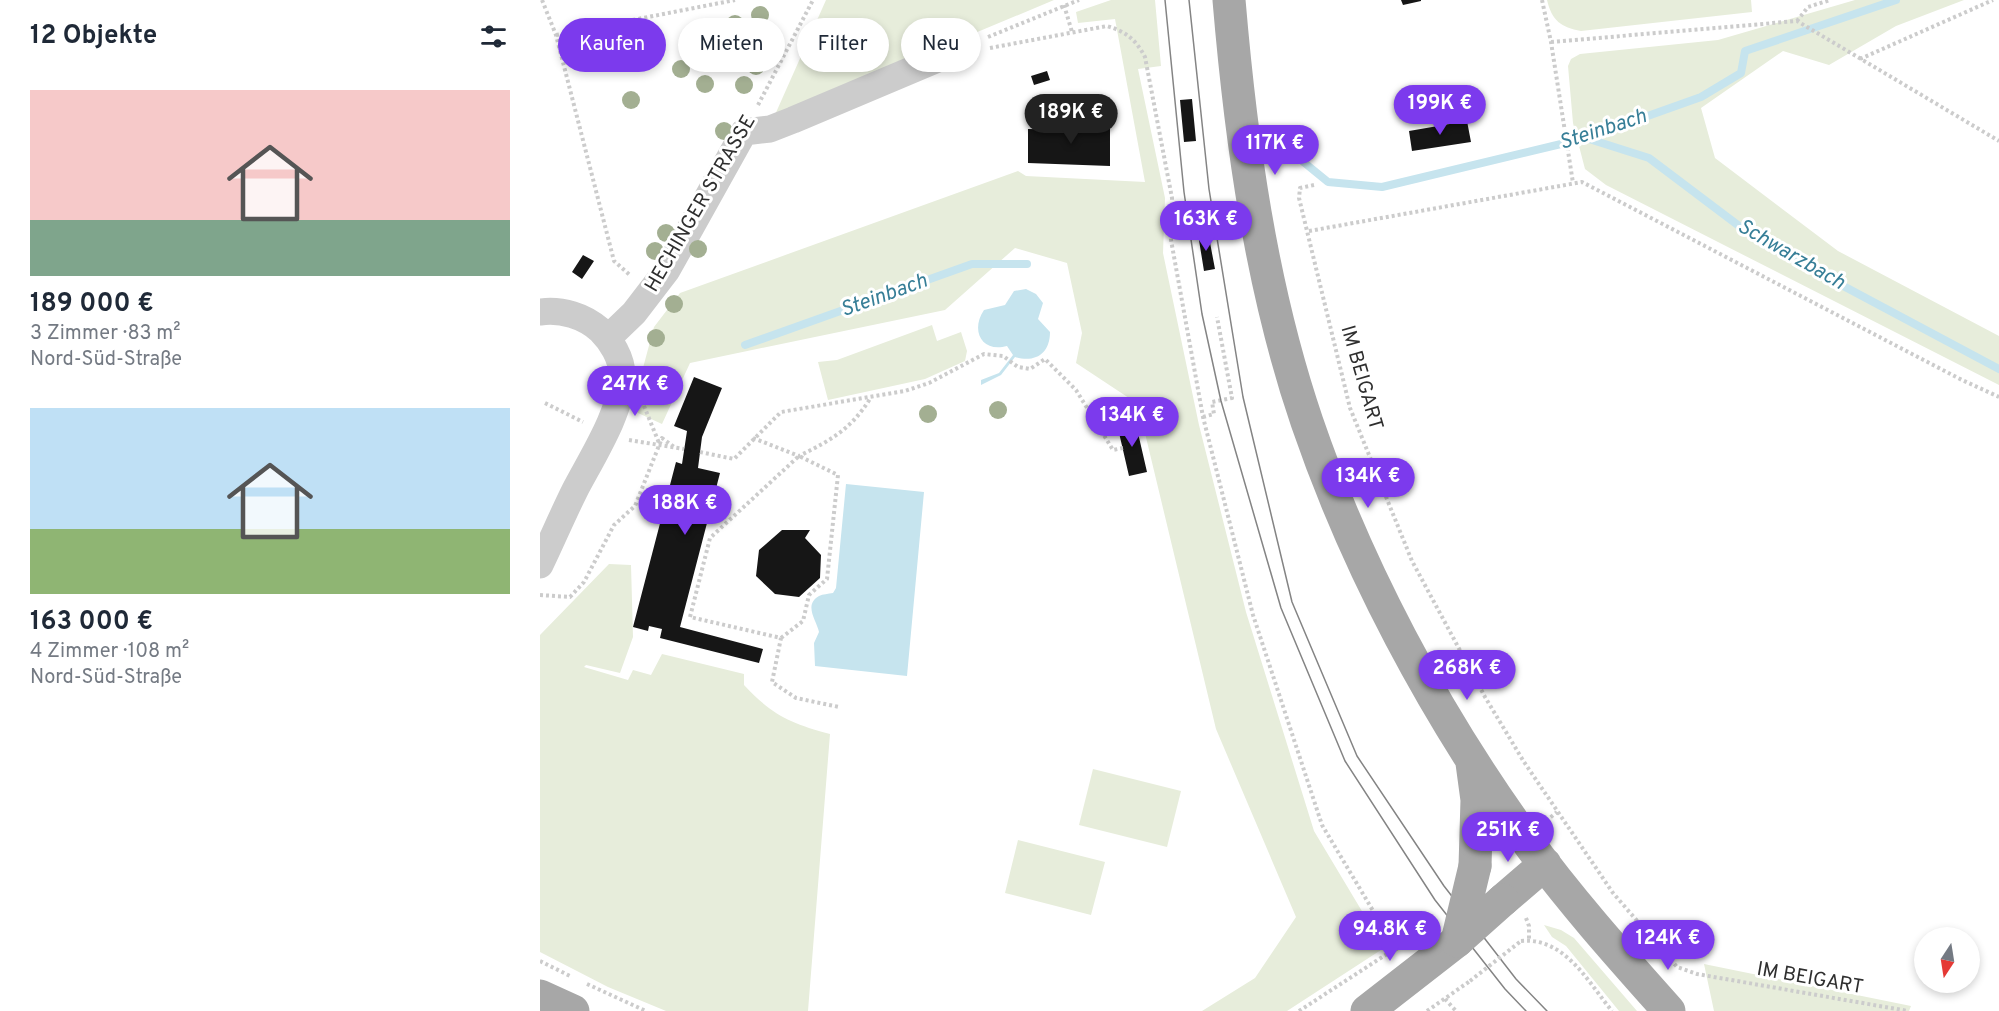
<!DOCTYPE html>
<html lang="de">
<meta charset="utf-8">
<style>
:root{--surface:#fff;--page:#f2f2f3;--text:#1f2937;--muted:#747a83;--accent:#7c3aed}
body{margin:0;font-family:Overpass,sans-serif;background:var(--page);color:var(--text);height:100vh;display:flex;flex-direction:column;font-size:22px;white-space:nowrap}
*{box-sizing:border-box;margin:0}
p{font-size:20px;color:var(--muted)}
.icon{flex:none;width:33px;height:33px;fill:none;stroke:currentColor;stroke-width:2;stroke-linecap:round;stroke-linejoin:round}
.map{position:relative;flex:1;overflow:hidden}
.side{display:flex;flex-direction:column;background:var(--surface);width:540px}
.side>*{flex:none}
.banner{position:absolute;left:18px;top:18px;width:570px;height:54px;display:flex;gap:12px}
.needle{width:39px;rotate:192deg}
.buttons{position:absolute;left:1374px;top:927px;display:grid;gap:12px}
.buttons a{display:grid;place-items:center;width:66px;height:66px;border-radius:50%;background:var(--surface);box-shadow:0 3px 9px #0003;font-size:30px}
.price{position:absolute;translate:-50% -51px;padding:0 14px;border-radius:21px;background:var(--accent);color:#fff;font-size:20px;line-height:39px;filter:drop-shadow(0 2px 3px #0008)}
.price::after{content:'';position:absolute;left:50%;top:36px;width:18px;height:14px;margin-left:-9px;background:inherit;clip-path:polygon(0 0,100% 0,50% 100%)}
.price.current{background:#222;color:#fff}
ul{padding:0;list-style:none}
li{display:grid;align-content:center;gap:12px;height:318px;padding:0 30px}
li span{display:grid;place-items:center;height:186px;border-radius:0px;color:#555}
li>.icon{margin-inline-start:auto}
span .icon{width:108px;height:108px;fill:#fffc;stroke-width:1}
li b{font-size:26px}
h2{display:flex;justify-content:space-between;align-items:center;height:72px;padding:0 30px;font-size:26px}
.pill{padding:0 21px;border-radius:27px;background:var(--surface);box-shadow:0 3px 9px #0003;font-size:21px;line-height:54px}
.pill.current{background:var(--accent);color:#fff}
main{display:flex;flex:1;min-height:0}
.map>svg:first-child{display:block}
</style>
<main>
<section class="side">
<h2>12 Objekte<svg class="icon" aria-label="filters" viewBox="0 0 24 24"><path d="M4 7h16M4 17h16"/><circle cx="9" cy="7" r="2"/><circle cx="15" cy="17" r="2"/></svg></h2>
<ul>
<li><span style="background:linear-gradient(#f6c9c9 70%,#7fa58c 0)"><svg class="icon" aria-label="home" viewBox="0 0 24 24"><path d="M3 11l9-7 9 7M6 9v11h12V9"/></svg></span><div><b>189 000 €</b><p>3 Zimmer · 83 m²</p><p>Nord-Süd-Straße</p></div></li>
<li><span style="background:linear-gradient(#bfe0f5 65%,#8fb573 0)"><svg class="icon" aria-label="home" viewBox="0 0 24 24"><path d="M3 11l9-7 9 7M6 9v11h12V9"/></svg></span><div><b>163 000 €</b><p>4 Zimmer · 108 m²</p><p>Nord-Süd-Straße</p></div></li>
</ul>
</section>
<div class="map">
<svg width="1459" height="1011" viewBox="0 0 1459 1011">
<rect width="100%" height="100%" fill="#fff"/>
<!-- green -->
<path fill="#e7eddb" d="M286,0h228l-280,117z
M571,0h44l6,66 -23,3 27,129 -2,55 36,172 47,187 68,219 70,117 -97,63h-85l53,-33 41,-61 -80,-188 -78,-325 -62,-41 6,-30 -15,-70 -52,-15 -70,62 -255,53 -28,61 -24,-11 -5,-8 21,-78 26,-34 338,-122 8,5 119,6 -30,-163 -37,4 -2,-11z
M1007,0h204l1,12 -171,19c-20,-4 -29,-10 -34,-31z
M1315,0h109l-68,26 -67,39 -46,-14 -82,57 14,50 123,93 161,85v49l-393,-200 -21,-16 -12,-46 -5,-57 3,-7 9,-5 138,-14z
M392,325l5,16 24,-9 6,19 -2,10 -40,18 -97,21 -10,-38 19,-2z
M69,564l22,1 2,72 -13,36 -34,-8 -2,2 44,13 5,-10 18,5 11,-21 82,20v11c28,30 46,38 86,49l-22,277h-142l-58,-24 -68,-35v-317z
M553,769l88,22 -14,56 -88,-22z
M478,840l87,22 -14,53 -86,-22z
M1004,925l17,5 13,8 63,73h-18l-53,-65 -14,-9z
M1164,964l207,42 -2,5h-195z"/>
<!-- water -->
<path fill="#c6e4ee" d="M486,289l10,5 7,9 -5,16 12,13c0,22 -15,31 -35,25l-14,18 -20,10v-5l18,-7 14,-18 -6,-9c-25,7 -37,-15 -23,-36l21,-5 9,-14z
M306,484l78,8 -17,184 -92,-10 -1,-23 5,-11c-2,-11 -16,-27 0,-36 4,-2 9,-2 14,-3l3,-5z"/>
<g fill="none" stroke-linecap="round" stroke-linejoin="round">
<!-- stream -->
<path stroke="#c6e4ee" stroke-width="8" d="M1046,138l63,20 110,83 240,128
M750,151l38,31 54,5 204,-49 115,-41 40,-24 4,-22 151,-51
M205,345l227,-81h55"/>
</g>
<!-- building -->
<path fill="#161616" d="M861,0h20v1l-18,4z
M507,71l3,9 -16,5 -3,-9z
M652,99l4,42 -12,1 -4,-42z
M927,121l4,21 -59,9 -3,-20z
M538,122l32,1v43l-82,-3v-34l50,1z
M668,232l7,37 -11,2 -6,-37z
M43,255l11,6 -12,18 -10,-7z
M154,377l28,11 -20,49 -4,31 22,5 -40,154 83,22 -4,14 -99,-25 2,-9 -13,-3 -1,5 -15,-4 43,-165 6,2 5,-33 -13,-5z
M595,420l12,52 -18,4 -12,-52z
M242,530h28l-5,8 16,17 -1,23 -21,19 -24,-3 -19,-18 3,-26z"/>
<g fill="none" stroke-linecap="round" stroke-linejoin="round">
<!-- path -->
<path stroke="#ccc" stroke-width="4" stroke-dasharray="3 3" stroke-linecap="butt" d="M2,0l14,35 58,226 17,15
M1002,0l9,42 22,141
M524,5l8,27
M1257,21l11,-14 22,-7
M16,35l179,-35
M448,37l91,-37
M1011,42l246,-21 202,120
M450,48l117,-22c20,6 29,14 38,31l27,141 -1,42 32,177 50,198 69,210 75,126
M1320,59l133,-59
M218,105l55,-105
M774,185l-14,3 -1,10 51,210 62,153 73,136 39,65 89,131 64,74 20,7 211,37
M769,231l273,-49 380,198 37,17
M5,403l38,19
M104,406l15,37
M663,417l11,-3 -2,-12 20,-4 -15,-81
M213,438l46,18c32,-16 51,-26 71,-57
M89,440l55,9
M160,452l34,7 47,-47 124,-21 24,-8 55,-29 19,2 15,11 12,2 15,-10 31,31 37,60 10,-2
M0,595l30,2 14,-15 30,-57 21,-19 27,-68 12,9
M241,638l22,-17 6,-26 18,-16 11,-104 -39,-19 -89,82 -20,79 91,21 -9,44 24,16 43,9
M1006,821l11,-9
M986,918l3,8v14
M981,941c44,-4 67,41 91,70
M0,961l32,16
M47,984l59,27
M905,999l11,12
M759,1011l108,-70
M887,1011l43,-30"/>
<!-- minor -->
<path stroke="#ccc" stroke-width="27" d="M0,312c22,-3 44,4 60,18 11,11 22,28 22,45 1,35 -31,84 -47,115 -12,24 -23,50 -35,75
M68,338l26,-25 33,-43 77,-138 26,-3 23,-9 173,-73"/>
<!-- major -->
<path stroke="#a7a7a7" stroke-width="33" d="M689,0c12,142 32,287 78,422 50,146 127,290 217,415 44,61 95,118 145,174
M932,763l5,37 -2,66
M963,900l42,-36
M0,996l33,15
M827,1011l90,-70"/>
<!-- tram -->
<path stroke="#848484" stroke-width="1.5" d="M625,0l19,192 18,122 19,87 60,207 64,153 90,139 70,89 21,22
M649,0l20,189 34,208 49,205 65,154 87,130 72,93 31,32"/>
<!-- path-bridge -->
<path stroke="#ccc" stroke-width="4" stroke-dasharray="3 3" stroke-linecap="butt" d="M930,981l51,-40"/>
<!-- major-bridge -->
<path stroke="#a7a7a7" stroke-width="33" d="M917,941l18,-75
M917,941l46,-41"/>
</g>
<!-- trees -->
<g fill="#a3af92">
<circle cx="220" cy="15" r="9"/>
<circle cx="195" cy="24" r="9"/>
<circle cx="158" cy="32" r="9"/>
<circle cx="228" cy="43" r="9"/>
<circle cx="81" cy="48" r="9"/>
<circle cx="44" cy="57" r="9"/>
<circle cx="179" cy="63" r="9"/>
<circle cx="216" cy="66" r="9"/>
<circle cx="141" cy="69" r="9"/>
<circle cx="165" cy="84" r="9"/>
<circle cx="204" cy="85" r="9"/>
<circle cx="91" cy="100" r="9"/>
<circle cx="184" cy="131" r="9"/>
<circle cx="126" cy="233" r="9"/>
<circle cx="158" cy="249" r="9"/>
<circle cx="115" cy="251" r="9"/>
<circle cx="134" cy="304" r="9"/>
<circle cx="116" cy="338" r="9"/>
<circle cx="458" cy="410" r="9"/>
<circle cx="388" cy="414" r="9"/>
</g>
<g text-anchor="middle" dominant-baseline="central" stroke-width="6" stroke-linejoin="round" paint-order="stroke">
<!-- street labels -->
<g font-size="20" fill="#2f2f2f" stroke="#fff">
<text transform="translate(161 204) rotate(-60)">HECHINGER STRASSE</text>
<text transform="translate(821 378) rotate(74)">IM BEIGART</text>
<text transform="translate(1270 979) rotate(10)">IM BEIGART</text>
</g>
<!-- water labels -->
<g font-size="21" font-style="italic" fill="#367e97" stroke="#fff">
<text transform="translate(1063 130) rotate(-18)">Steinbach</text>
<text transform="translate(1251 255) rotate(30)">Schwarzbach</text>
<text transform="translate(344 296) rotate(-20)">Steinbach</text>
</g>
</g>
</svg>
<div class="buttons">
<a><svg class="needle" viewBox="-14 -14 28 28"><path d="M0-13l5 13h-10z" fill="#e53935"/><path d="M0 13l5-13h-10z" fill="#747a83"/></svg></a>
</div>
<b class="price" style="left:900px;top:136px">199K €</b>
<b class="price current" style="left:531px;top:145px">189K €</b>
<b class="price" style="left:735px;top:176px">117K €</b>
<b class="price" style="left:666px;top:252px">163K €</b>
<b class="price" style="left:95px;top:417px">247K €</b>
<b class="price" style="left:592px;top:448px">134K €</b>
<b class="price" style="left:828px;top:509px">134K €</b>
<b class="price" style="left:145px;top:536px">188K €</b>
<b class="price" style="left:927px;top:701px">268K €</b>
<b class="price" style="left:968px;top:863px">251K €</b>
<b class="price" style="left:850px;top:962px">94.8K €</b>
<b class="price" style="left:1128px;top:971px">124K €</b>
<div class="banner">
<a class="pill current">Kaufen</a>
<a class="pill">Mieten</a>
<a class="pill">Filter</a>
<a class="pill">Neu</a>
</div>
</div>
</main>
